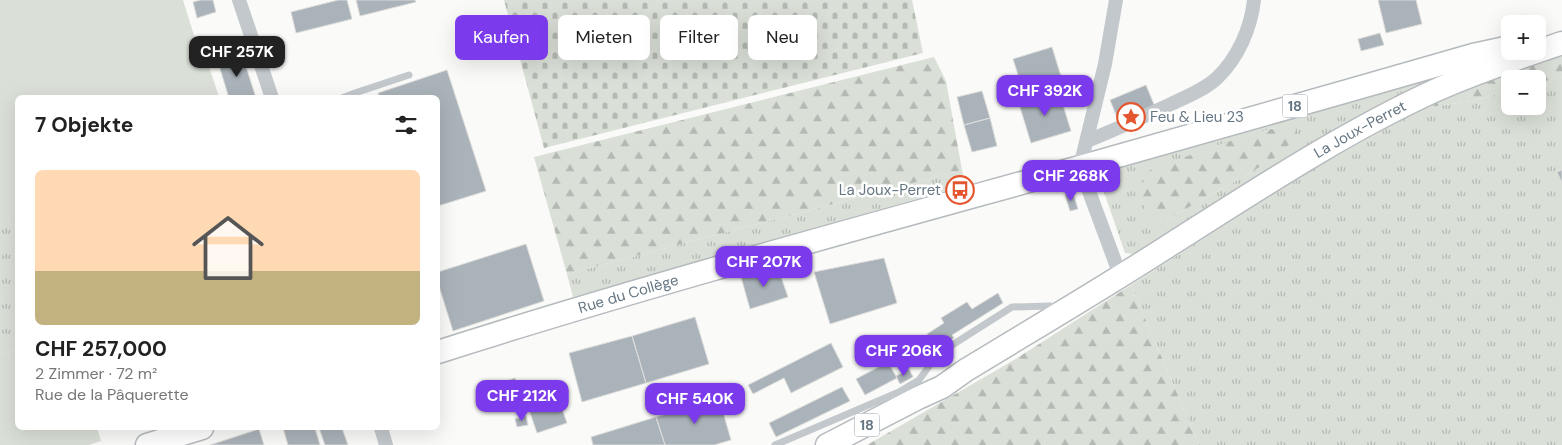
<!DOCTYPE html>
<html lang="de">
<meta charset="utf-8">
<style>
:root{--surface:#fff;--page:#f2f2f2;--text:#222;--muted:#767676;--accent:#7c3aed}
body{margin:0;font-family:"DM Sans",sans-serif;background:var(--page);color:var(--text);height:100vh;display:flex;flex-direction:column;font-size:19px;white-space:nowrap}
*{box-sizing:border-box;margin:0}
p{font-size:16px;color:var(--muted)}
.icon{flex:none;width:28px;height:28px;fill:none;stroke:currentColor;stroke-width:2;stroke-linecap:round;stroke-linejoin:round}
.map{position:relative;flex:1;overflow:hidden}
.side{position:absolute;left:15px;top:95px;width:425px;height:335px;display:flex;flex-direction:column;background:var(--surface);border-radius:8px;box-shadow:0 5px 20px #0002}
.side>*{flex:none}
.banner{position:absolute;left:455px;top:15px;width:475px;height:45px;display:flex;gap:10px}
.tools{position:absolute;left:1501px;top:15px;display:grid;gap:10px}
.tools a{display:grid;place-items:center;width:45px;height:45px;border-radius:8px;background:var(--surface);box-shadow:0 5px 20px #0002;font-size:25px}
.price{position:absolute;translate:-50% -42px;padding:0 11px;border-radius:10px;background:var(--accent);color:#fff;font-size:16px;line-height:32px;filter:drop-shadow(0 1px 2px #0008)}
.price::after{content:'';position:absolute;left:50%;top:30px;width:15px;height:11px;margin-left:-8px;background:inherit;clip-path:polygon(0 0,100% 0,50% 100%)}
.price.selected{background:#222;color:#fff}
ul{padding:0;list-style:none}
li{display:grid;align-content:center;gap:10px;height:265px;padding:0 20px}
li span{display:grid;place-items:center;height:155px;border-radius:8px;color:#555}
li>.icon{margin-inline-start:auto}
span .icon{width:90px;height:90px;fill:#fffc;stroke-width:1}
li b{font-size:21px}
h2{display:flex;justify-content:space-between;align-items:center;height:60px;padding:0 20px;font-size:21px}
.tag{padding:0 18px;border-radius:8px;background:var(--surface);box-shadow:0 5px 20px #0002;font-size:18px;line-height:45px}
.tag.selected{background:var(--accent);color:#fff}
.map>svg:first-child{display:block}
</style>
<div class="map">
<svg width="1562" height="445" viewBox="0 0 1562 445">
<defs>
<pattern id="grass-tufts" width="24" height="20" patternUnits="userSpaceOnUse" patternTransform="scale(1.25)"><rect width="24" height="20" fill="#dadfd7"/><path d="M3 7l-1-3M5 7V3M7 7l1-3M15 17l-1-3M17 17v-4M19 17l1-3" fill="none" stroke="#b4b9b4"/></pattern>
<pattern id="forest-firs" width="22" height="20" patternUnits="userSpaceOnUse" patternTransform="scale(1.25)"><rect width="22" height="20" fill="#dadfd7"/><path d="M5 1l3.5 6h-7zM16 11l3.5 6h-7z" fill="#b4b9b4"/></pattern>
<pattern id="cemetery-stones" width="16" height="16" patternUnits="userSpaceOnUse" patternTransform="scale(1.25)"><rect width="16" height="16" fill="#dadfd7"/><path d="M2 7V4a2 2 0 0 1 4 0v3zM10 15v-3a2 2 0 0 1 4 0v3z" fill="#b4b9b4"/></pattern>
</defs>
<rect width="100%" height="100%" fill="#fafaf8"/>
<!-- grass -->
<path fill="url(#grass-tufts)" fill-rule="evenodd" d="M1477,63l-330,184 -14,7 -8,-1 -29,-84zM1273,128l25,7 -48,38 -86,48 -9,1 17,-60z
M1562,77v368h-362l-4,-7 -65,-153 176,-113 117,-64 47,-7 39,-10v15h28v-23z
M962,170l3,15 -392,112 -6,-23z
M17,211v139l-17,5v-129z"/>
<!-- forest -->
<path fill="url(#forest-firs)" d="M1562,53v24l-24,6v-4h-28v12l-39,10 -47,7 70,-32z
M934,57l12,24 16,89 -395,104 -33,-117z
M1293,124l5,11 -19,20 -29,18 -86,48 -9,1c-9,-8 -17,-24 -13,-37 2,-5 6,-10 8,-15 47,-17 94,-36 143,-46z
M1131,285l65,153 4,7h-333l147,-85z"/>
<!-- cemetery -->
<path fill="url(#cemetery-stones)" d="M504,0h408l11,53 -379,95z"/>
<!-- pitch -->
<path fill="#dadfd7" d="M0,0h183l14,45h5l17,52 -201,1 -1,113 -17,15z
M17,350l1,78h79l4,13 -12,4h-89v-90z"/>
<!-- building -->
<path fill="#aab3b9" stroke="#dcdcda" d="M201,0h12l3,12 -19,6 -4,-16z
M338,0h9l5,19 -56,14 -5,-21z
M356,0h59l1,2 -56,14z
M1378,0h38l6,24 -36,9z
M1380,33l4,12 -23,6 -3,-12z
M1052,47l12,39 -39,11 -12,-38z
M242,54l14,44h-27l-11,-36z
M447,70l39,121 -48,15v-108h-58l-2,-5z
M1146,85l9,22 -36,15 -9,-22z
M982,91l8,27 -26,7 -7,-28z
M1059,92l12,39 -40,12 -12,-39z
M990,118l7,28 -25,6 -8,-27z
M1562,170v13l-5,-11z
M1073,193l5,16 -8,2 -5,-16z
M526,244l18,57 -91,30 -15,-48v-11z
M884,258l13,45 -67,21 -16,-52z
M778,268l10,29 -38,12 -9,-32z
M998,293l5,10 -51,32 2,3 -22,13 -3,-4 4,-3 -6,-10 17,-11 -3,-5 26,-16 5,7z
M695,317l14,47 -63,19 -14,-47z
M632,336l14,47 -64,19 -13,-49z
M831,343l12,24 -52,26 -7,-15 -31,16 -5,-9z
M888,362l9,16 -32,17 -9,-16z
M909,369l4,8 -13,7 -4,-8z
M515,378l7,20 -24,8 -7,-20z
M842,387l8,14 -74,36 -7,-14z
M558,397l9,26 -30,10 -9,-26z
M719,398l12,42 -17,5h-49l-9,-28z
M526,416l2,9 -11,2 -2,-8z
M656,417l9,28h-72l-2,-8z
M283,428h32l5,17h-32z
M319,428h23l6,17h-23z
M259,429l5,16h-54z"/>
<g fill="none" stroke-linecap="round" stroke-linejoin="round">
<defs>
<g id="primary">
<path id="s1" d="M438,352c213,-68 429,-126 645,-186 130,-36 260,-74 390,-111l37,-8"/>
<path d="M147,445l55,-17"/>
<path id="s2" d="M827,445l93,-48 22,-10 24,-17c69,-42 139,-83 207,-127 85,-54 170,-110 261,-152 42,-19 85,-33 128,-48"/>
</g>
</defs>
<!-- primary casing -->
<use href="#primary" stroke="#b5babe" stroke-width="25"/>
<!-- service -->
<path stroke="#c3c8cc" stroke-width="7" d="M355,93l54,-18
M342,98l13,-5 2,4
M899,392l20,-12 19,-26 74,-47 38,-1 8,2
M775,445l124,-53 2,3"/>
<!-- minor -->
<path stroke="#c3c8cc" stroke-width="14" d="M239,0l33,98
M1116,0l-11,64 -25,103 40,108
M1087,141c28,-11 56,-24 84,-37 15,-7 33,-14 46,-26 21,-20 34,-50 37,-78
M381,428l5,17"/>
<!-- primary -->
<use href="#primary" stroke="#fff" stroke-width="22"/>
</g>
<!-- icons -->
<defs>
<symbol id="sight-ring" viewBox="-11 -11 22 22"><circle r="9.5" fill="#fff" stroke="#e4572e" stroke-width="1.5"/><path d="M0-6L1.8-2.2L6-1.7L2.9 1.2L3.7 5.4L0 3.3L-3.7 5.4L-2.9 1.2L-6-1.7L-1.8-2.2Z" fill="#e4572e"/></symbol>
<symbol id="bus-ring" viewBox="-11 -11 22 22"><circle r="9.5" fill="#fff" stroke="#e4572e" stroke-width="1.5"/><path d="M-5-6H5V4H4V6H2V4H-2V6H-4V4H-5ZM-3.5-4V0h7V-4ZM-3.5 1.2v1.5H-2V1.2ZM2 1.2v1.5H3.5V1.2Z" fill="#e4572e"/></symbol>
</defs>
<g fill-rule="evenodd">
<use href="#sight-ring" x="1115" y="101" width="32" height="32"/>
<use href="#bus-ring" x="944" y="174" width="32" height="32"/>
</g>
<g text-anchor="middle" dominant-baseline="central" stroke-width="5" stroke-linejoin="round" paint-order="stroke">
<!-- shield labels -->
<g fill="#fff" stroke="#939fa8" stroke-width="1">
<rect x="1282.5" y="94.5" width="25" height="23" rx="4"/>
<rect x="854.5" y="413.5" width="25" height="23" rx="4"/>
</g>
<g font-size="14" font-weight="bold" fill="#657683">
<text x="1295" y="106">18</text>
<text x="867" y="425">18</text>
</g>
<!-- poi labels -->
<g font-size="15" fill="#657683" stroke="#fff" text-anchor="start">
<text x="1150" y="117">Feu &amp; Lieu 23</text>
<text x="941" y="190" text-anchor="end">La Joux-Perret</text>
</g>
<!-- street labels -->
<g font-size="15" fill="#657683" stroke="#fff">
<text stroke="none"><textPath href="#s2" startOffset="620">La Joux-Perret</textPath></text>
<text stroke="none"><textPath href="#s1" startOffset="199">Rue du Collège</textPath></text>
</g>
</g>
</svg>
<div class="tools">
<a>+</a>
<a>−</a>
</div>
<b class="price selected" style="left:237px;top:78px">CHF 257K</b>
<b class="price" style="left:1045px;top:117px">CHF 392K</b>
<b class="price" style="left:1071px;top:202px">CHF 268K</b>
<b class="price" style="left:764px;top:288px">CHF 207K</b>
<b class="price" style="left:904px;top:377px">CHF 206K</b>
<b class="price" style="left:522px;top:422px">CHF 212K</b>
<b class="price" style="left:695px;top:425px">CHF 540K</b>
<div class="banner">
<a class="tag selected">Kaufen</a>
<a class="tag">Mieten</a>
<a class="tag">Filter</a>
<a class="tag">Neu</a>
</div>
<section class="side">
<h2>7 Objekte<svg class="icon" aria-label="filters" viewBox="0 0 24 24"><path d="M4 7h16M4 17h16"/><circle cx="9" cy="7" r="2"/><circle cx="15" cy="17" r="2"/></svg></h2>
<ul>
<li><span style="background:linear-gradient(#ffd9b3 65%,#c2b280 0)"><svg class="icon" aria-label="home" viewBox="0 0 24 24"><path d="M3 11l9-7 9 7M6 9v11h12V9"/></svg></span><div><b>CHF 257,000</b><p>2 Zimmer · 72 m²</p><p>Rue de la Pâquerette</p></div></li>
</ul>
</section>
</div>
